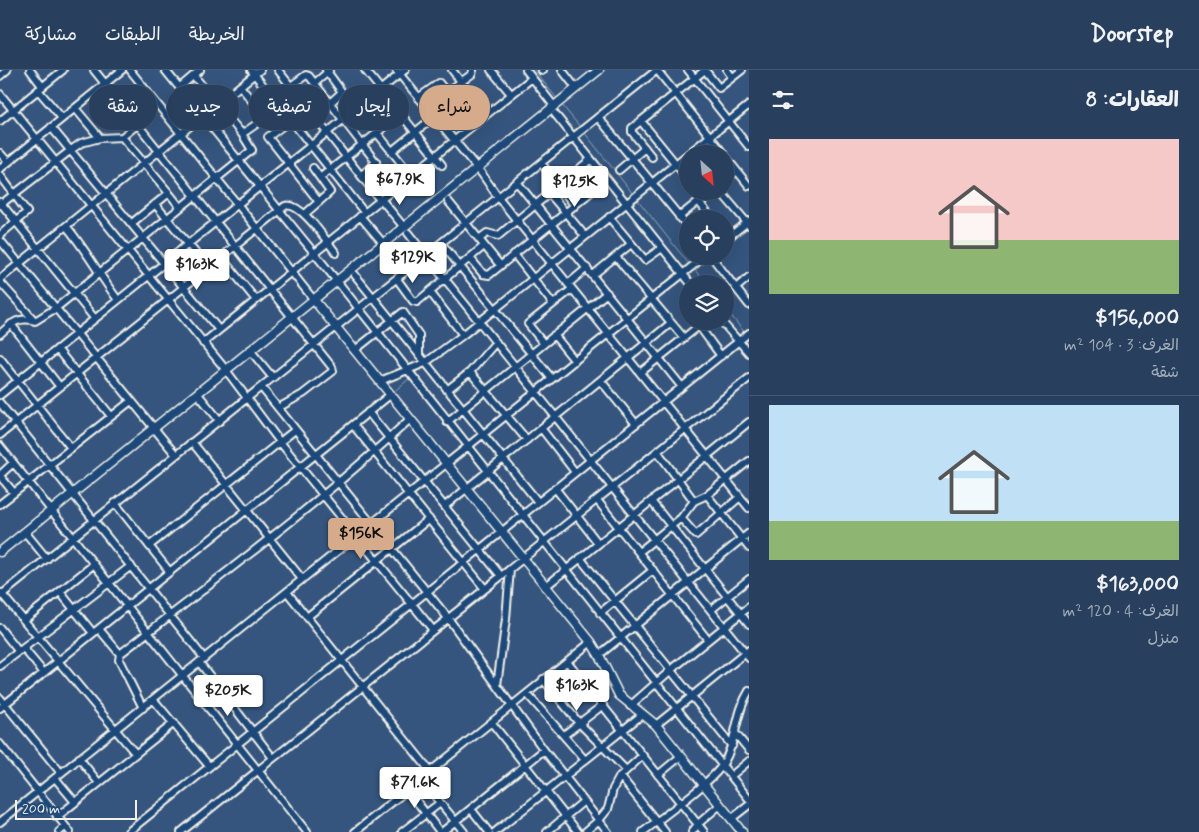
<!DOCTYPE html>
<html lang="ar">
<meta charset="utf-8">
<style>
:root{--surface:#28405e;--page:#344b67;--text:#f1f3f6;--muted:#a5afbc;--line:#445973;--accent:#d6ab8b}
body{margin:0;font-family:Mynerve,"Playpen Sans Arabic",sans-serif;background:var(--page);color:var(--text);direction:rtl;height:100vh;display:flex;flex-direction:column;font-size:19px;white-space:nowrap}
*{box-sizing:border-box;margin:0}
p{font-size:16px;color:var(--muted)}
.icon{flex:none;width:28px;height:28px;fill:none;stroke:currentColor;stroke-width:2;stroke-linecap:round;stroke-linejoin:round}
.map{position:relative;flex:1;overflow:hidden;direction:ltr}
.drawer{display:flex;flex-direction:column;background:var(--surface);width:450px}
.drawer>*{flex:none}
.guide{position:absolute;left:15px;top:15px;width:475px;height:45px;direction:rtl;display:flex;gap:10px}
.needle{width:32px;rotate:153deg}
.controls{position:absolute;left:679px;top:75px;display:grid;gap:10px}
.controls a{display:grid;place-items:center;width:55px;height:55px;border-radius:50%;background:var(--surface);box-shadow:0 5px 20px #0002,0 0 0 1px var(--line);font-size:25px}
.scale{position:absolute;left:15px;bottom:12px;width:122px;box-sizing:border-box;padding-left:5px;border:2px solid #f4f1e8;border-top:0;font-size:14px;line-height:18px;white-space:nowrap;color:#f4f1e8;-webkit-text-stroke:4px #1f4a7a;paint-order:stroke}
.price{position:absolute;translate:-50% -42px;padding:0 11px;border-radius:5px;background:#fff;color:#222;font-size:16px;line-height:32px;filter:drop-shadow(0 1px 2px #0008)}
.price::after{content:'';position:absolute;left:50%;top:30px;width:15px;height:11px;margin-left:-8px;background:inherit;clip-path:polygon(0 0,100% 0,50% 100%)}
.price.current{background:var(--accent);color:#111}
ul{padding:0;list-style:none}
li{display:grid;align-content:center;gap:10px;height:265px;padding:0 20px}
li+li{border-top:1px solid var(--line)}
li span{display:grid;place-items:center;height:155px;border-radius:0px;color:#555}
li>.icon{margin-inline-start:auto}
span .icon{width:90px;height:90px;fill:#fffc;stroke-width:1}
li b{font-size:21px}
h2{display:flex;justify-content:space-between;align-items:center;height:60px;padding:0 20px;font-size:21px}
.tag{padding:0 18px;border-radius:22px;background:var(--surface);box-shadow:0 5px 20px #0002,0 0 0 1px var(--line);font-size:18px;line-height:45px}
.tag.current{background:var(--accent);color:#111}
header{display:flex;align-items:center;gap:30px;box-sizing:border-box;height:70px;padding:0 25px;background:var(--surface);border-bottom:1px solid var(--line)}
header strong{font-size:24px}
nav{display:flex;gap:28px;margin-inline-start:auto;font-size:18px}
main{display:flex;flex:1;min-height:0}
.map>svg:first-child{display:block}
</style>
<header>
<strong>Doorstep</strong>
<nav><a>الخريطة</a><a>الطبقات</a><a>مشاركة</a></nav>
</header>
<main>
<section class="drawer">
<h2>العقارات: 8<svg class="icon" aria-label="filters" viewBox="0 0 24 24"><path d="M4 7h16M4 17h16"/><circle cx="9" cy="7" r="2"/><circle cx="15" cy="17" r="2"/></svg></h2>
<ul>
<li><span style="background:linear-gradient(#f6c9c9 65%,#8fb573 0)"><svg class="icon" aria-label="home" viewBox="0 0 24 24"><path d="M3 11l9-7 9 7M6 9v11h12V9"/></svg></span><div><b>$156,000</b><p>الغرف: 3 · 104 m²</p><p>شقة</p></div></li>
<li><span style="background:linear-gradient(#bfe0f5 75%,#8fb573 0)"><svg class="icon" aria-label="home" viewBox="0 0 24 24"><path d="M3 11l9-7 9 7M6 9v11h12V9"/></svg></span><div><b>$163,000</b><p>الغرف: 4 · 120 m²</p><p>منزل</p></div></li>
</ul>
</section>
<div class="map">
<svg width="749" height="762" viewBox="0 0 749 762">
<rect width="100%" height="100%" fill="#35557e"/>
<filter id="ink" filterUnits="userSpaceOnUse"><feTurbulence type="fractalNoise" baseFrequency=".02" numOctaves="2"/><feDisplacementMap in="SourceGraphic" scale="10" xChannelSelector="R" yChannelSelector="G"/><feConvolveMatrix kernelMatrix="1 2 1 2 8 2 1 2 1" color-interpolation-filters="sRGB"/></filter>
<g filter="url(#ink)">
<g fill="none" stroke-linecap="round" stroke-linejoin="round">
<!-- stream -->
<path stroke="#8baabe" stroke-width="1" d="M534,0l24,30
M562,35l18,22
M584,62l49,62
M637,129l52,65
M557,195l11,-11
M694,199l12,15
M537,210l15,-11
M725,238l20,25
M500,240l34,-27
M414,304l8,-7
M396,320l15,-13"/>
<defs>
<path id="minor" d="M30,0l12,16
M94,0l238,297 1,4 -30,23 -25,14
M130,0l184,230
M165,0l172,211 412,518
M251,0l113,142
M278,0l102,130
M326,0l16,22 -12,11
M365,0l77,95
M396,0l86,104 16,23 251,311
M452,0l23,30
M491,0l20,24
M526,0l28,36
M562,0l14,18
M688,0l61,77
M727,0l5,7
M542,1l1,-1
M0,6l7,-6
M315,13l14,-12
M240,16l36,45
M291,16l15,-11 3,1 67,86 -15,14
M180,17l20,-17
M38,20l24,28
M447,22l25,-18 1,-4
M0,24l226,276 54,72 153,188
M418,28l21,-15 34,42
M307,37l-39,30 51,65
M75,38l25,30 22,-1 15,-12
M555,44l136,170
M598,47l90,110
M0,51l63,-51
M641,51l47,58
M51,57l168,203
M377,63l34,42
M242,64l23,-16
M122,67l47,56
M392,81l42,-34
M0,83l8,9
M725,86l24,30
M652,87l-20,-25v-4l73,-58 14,18 23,-18
M541,93l34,43
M0,99l122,-99
M619,100l26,-22
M0,105l27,37 -27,23
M321,107l66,-52 2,-13 5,-5
M725,110l12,-9
M517,112l165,205
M720,121l29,34
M550,124l35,42
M381,129l22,27
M448,131l52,64
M0,132l95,117
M699,132l13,17
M155,134l53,64
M0,135l71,-55 10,-7 19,-5
M305,144l25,-22 -17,-24
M360,146l23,27
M609,147l36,43 17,-12
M679,147l32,-26
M132,153l37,-30 11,14
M67,157c19,23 33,49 51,73
M408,163l341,425
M479,169l8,-6 11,3 93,-77
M0,170l176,215
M725,170l24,-19
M441,173l111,136
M514,184l39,50
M711,186l38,49
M221,187l35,43
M616,187l68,81
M470,188l13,16 6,1 118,-96
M355,205l183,227
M593,205l38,-31
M0,209l260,-209
M397,209l16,22 4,1 67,-56
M0,212l34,38
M568,214l19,-16
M736,218l13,-11
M430,222l33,43
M721,251l28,32
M11,254l49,63
M699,256l22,30
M0,264c12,-11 19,-18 35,-13l21,-13 196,-158 -10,-16 -48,-58
M554,265l21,26
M203,273l329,-265
M544,274l-16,-20 44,-35
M57,279l54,67
M250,280l23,28
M355,280l48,-38 16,23v20
M0,288l71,90
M470,302l57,68
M640,303l65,-52
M380,311l45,-18 38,-28 286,-230
M601,311l35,43
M262,318l186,230 96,132 64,82
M447,320l23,-18 26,-30
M197,323l23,28
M0,325l405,-325
M0,333l204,255
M368,342l133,164
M447,352l160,-129
M353,355l132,164
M541,358l34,44
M0,365l285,-229c16,-5 42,36 51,47
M192,372l110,137
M0,376l307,386
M658,382l36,49
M0,405l13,-12
M0,406l14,17
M555,418l43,55
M707,425l42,53
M597,430l111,140
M651,431l98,123
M115,433l55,69
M0,434l131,-103
M445,436l226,-183
M681,448l15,17 44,-38
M25,462l22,27
M149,476l146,-116
M639,482l42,-34 13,-17 13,-6 42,-34
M580,488l152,188
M545,517l204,-165
M60,522l33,41
M287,522l144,180
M1,523l134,160
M0,526l657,-526 67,84
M711,540l38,-31
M600,543l53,-43
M307,547l122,-98
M24,550l69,-55
M0,558l19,24
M99,559l21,25 -1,6 24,48
M24,579l20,24
M120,584c98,-76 199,-150 290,-235
M599,585l150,-122
M567,591l137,171
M199,592l74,96
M0,596l131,-100
M543,609l36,44 47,47
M497,615l9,-66 4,-50
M528,625l57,65
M0,628l61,75
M153,629l56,67
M630,636l41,-36 78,-63
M0,638l390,-313
M492,653l86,109
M656,655l93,-75
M735,663l14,17
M564,665l39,-30
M0,674l70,88
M79,688l20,25
M658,705l23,-19
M620,706l45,56
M731,706l18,-15
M55,708l20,24
M421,709l43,53
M408,720l32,42
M471,739l18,23
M57,747l117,-94
M731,749l18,-14
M0,752l705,-566
M59,762l6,-5
M128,762l621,-499
M181,762l568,-454
M355,762l236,-190
M402,762l38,-29
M442,762l102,-82
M495,762l148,-118
M547,762l37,-31
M585,762l14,-12 9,-11 5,-20 7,-13 22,-20
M643,762c19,-15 68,-49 80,-68 14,-22 12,-51 26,-73
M692,762l6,-8 22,-19"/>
<path id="major" d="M314,230l277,342 8,13 20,40 37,30 86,107
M0,482l599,-482"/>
</defs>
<!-- minor casing -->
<use href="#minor" stroke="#f4f1e8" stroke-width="10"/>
<!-- major casing -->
<use href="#major" stroke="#f4f1e8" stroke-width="11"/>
<!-- minor -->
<use href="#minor" stroke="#1f4a7a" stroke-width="6"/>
<!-- major -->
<use href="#major" stroke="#1f4a7a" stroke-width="8"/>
</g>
</g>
</svg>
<div class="controls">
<a><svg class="needle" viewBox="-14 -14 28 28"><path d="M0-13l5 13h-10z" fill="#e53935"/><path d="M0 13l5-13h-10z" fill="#a5afbc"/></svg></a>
<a><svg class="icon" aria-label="locate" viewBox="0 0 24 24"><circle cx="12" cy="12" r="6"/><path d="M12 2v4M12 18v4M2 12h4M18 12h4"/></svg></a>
<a><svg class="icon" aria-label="layers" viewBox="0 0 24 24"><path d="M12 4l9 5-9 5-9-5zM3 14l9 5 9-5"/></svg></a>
</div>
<div class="scale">200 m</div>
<b class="price" style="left:400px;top:136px">$67.9K</b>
<b class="price" style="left:575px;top:138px">$125K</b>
<b class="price" style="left:413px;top:214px">$129K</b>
<b class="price" style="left:197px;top:221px">$163K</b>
<b class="price current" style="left:361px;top:490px">$156K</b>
<b class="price" style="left:577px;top:642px">$163K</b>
<b class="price" style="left:228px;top:647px">$205K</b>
<b class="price" style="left:415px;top:739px">$71.6K</b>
<div class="guide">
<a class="tag current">شراء</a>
<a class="tag">إيجار</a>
<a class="tag">تصفية</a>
<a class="tag">جديد</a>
<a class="tag">شقة</a>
</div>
</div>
</main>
